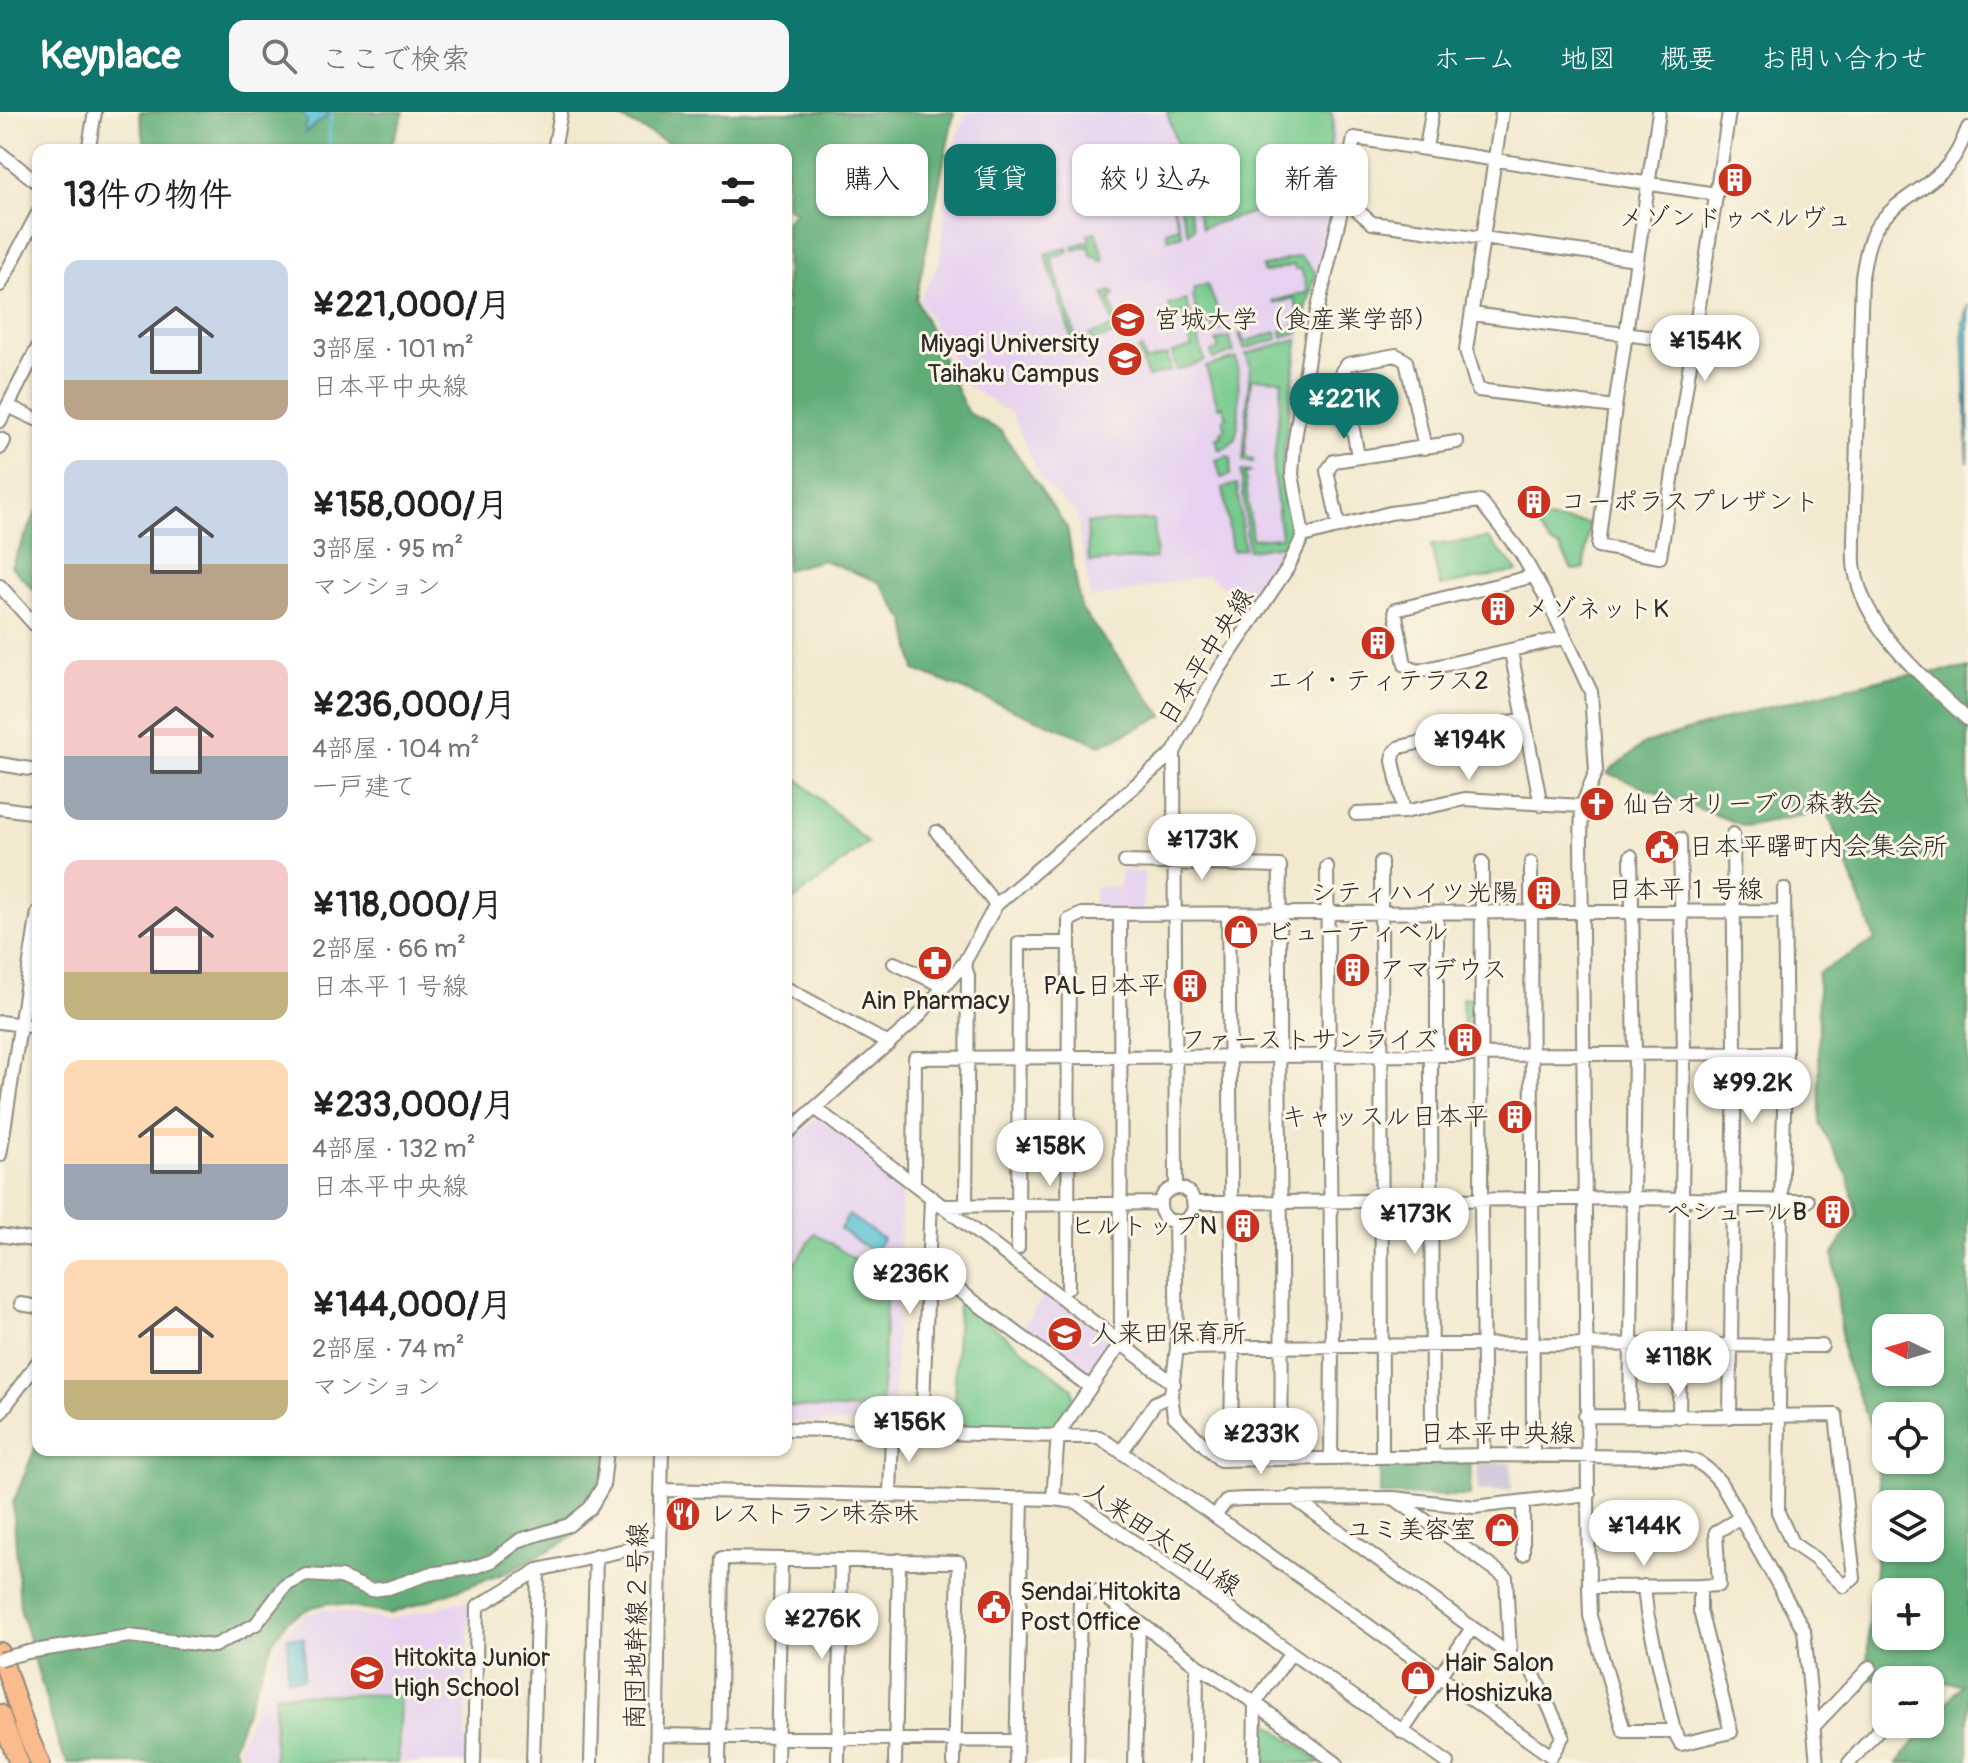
<!DOCTYPE html>
<html lang="ja">
<meta charset="utf-8">
<style>
:root{--surface:#fff;--page:#f6f6f6;--text:#222;--muted:#767676;--accent:#0f766e}
body{margin:0;font-family:Pangolin,"Klee One",sans-serif;background:var(--page);color:var(--text);height:100vh;display:flex;flex-direction:column;font-size:30px;white-space:nowrap}
*{box-sizing:border-box;margin:0}
p{font-size:26px;color:var(--muted)}
.icon{flex:none;width:44px;height:44px;fill:none;stroke:currentColor;stroke-width:2;stroke-linecap:round;stroke-linejoin:round}
.map{position:relative;flex:1;overflow:hidden}
.side{position:absolute;left:32px;top:32px;width:760px;height:1312px;display:flex;flex-direction:column;background:var(--surface);border-radius:16px;box-shadow:0 2px 6px #0004}
.side>*{flex:none}
.banner{position:absolute;left:816px;top:32px;width:760px;height:72px;display:flex;gap:16px}
.needle{width:52px;rotate:275deg}
.buttons{position:absolute;left:1872px;top:1202px;display:grid;gap:16px}
.buttons a{display:grid;place-items:center;width:72px;height:72px;border-radius:16px;background:var(--surface);box-shadow:0 2px 6px #0004;font-size:40px}
.price{position:absolute;translate:-50% -68px;padding:0 18px;border-radius:28px;background:#fff;color:#222;font-size:26px;line-height:52px;filter:drop-shadow(0 2px 4px #0008)}
.price::after{content:'';position:absolute;left:50%;top:48px;width:24px;height:18px;margin-left:-12px;background:inherit;clip-path:polygon(0 0,100% 0,50% 100%)}
.price.selected{background:var(--accent);color:#fff}
ul{padding:0;list-style:none}
li{display:flex;align-items:center;gap:24px;height:200px;padding:0 32px}
li span{display:grid;place-items:center;flex:none;width:224px;height:160px;border-radius:16px;color:#555}
li>.icon{margin-inline-start:auto}
span .icon{width:96px;height:96px;fill:#fffc;stroke-width:1}
li b{font-size:34px}
h2{display:flex;justify-content:space-between;align-items:center;height:96px;padding:0 32px;font-size:34px}
.pill{padding:0 28px;border-radius:16px;background:var(--surface);box-shadow:0 2px 6px #0004;font-size:28px;line-height:72px}
.pill.selected{background:var(--accent);color:#fff}
header{display:flex;align-items:center;gap:48px;box-sizing:border-box;height:112px;padding:0 40px;background:var(--accent);color:#fff}
header strong{font-size:38px}
nav{display:flex;gap:44px;margin-inline-start:auto;font-size:28px}
.search{width:560px;height:72px;background:var(--page);display:flex;align-items:center;gap:20px;box-sizing:border-box;padding:0 28px;border-radius:16px;color:var(--muted);font-size:30px}
.map>svg:first-child{display:block}
</style>
<header>
<strong>Keyplace</strong>
<div class="search"><svg class="icon" aria-label="search" viewBox="0 0 24 24"><circle cx="10" cy="10" r="6"/><path d="M15 15l6 6"/></svg>ここで検索</div>
<nav><a>ホーム</a><a>地図</a><a>概要</a><a>お問い合わせ</a></nav>
</header>
<div class="map">
<svg width="1968" height="1651" viewBox="0 0 1968 1651">
<rect width="100%" height="100%" fill="#fcf5e5"/>
<filter id="ink" filterUnits="userSpaceOnUse"><feTurbulence type="fractalNoise" baseFrequency=".0125" numOctaves="2"/><feDisplacementMap in="SourceGraphic" scale="16" xChannelSelector="R" yChannelSelector="G"/><feConvolveMatrix kernelMatrix="1 2 1 2 8 2 1 2 1" color-interpolation-filters="sRGB"/></filter>
<filter id="wash" filterUnits="userSpaceOnUse"><feTurbulence type="fractalNoise" baseFrequency=".006" numOctaves="4" result="noise"/><feDisplacementMap in="SourceGraphic" scale="32" xChannelSelector="R" yChannelSelector="G"/><feGaussianBlur stdDeviation="1.8" result="paint"/><feColorMatrix in="noise" values="0 0 0 0 0 0 0 0 0 0 0 0 0 0 0 0 0 1.4 0 .05"/><feComposite in="paint" operator="in"/></filter>
<g filter="url(#wash)">
<rect width="100%" height="100%" fill="#f2e9cf"/>
<!-- built -->
<path fill="#e6d2f0" d="M967,0h367l3,9 -6,59 4,7 6,-2 -40,149 -15,136 10,72 -14,28 -28,38 -47,-33 -116,24 -15,-86 -35,-33 -29,-66 -46,-29 -47,-86 20,-35 12,-113z
M1120,759l24,1 -1,39h-49l1,-24h25z
M818,1005l84,62 -9,245 -107,-2v-278z
M1049,1178l59,48 2,7 -21,29 -6,-1 -62,-44z
M469,1488l-4,163h-217l-10,-17 19,-42 21,-62 12,-16 15,-11 18,-6 66,11z"/>
<!-- industrial -->
<path fill="#c8bfd8" d="M1511,1350l1,28 -34,1 -1,-28z"/>
<!-- green -->
<path fill="#75c98d" stroke="#507a5c" stroke-width="2" d="M1167,0h164l2,8 -6,58 4,10 -129,40z
M1168,33l13,47h2l11,36 -6,5 -26,-82z
M1157,39l25,84 -14,4 -2,-8 13,-4 -22,-74 -36,11 10,42 -12,-43z
M1096,120l8,28 -5,1 -2,-5 -5,1 -3,-11 -15,4 -1,-4 17,-5 -2,-7z
M1067,136l1,4 -17,6 25,80 9,-2 2,7 -13,3 -29,-92z
M1300,144l16,17 -16,59 -17,5 -2,-6 15,-5 2,-15 -4,-13 -20,6 -1,-3 35,-9 -7,-23h-6l-2,-4 -29,8 -2,-6z
M1207,172l18,43 -11,4 -3,-8 -10,3 -8,-29 1,-9z
M1113,179l2,5 -5,2 10,33 -2,3 -26,7 -2,-6 24,-8 -10,-33z
M1186,188l19,61 -28,9 -5,-17 20,-6 -10,-34 -10,3 -3,-11z
M1276,220l2,7 -34,10 -5,-15h2l3,8z
M1229,225l5,15 -21,7 -2,-7 8,-3 -3,-8z
M1298,227l-16,127 9,58v20l-43,6 -7,-79 11,1 -7,2 7,65 29,-2 -8,-67 9,-90 -31,-2 -6,79 8,2v3l-10,-1 7,-95 -4,-12z
M1142,236l3,13 22,-6 4,16 -23,6 -10,-27z
M1236,246c3,15 5,66 -1,80 -3,7 -9,10 -16,12l-3,-12 6,-1 -1,-5 4,-2 -2,-11 4,-2 -4,-11 -5,1 -12,-40z
M1228,344l3,2 -1,17 -9,3 -5,-18z
M1237,372l7,65 -12,2 -9,-63z
M1531,406l58,5 -5,46 -12,1 -12,-23 -9,-3z
M1154,408l2,38 -67,4 -2,-39z
M1488,426l30,33 -78,15 -9,-41z
M786,656l82,75 -82,63z
M1462,886h16l1,29h-16z
M815,1121l72,48 -6,130 -95,-5v-129z
M958,1192h6l108,84 1,10 -19,27 -9,4 -92,-2z
M275,1582l125,1 -2,68h-124z
M1261,1606l61,45h-62z"/>
<!-- forest -->
<path fill="#60ad78" stroke="#466c52" stroke-width="2" fill-rule="evenodd" d="M139,0h265l-15,38h-243z
M609,0h345l-38,187 51,113 34,19 66,97 14,81 82,107 -62,29 -186,-75 -9,-48 -27,-40 -56,-22 -37,10v-117h3l-3,-13v-219l9,-9 -9,-5v-57h-104z
M38,397v86l-27,-29z
M1968,556v1095h-71l65,-79 -32,-4 -63,-1 2,-75 5,-22 6,-89 -8,-63 -28,-72 -11,-104 24,-39 -9,-39 -28,-52 -2,-151 57,-33 -48,-129 -83,15 -137,-53 37,-29 109,-33 137,-34zM1886,1216h44v44h-44zM1886,1304h44v44h-44zM1886,1392h44v44h-44zM1886,1480h44v44h-44z
M38,1329v9h572l1,6 -8,49 -31,33 -61,33 -121,43 -62,-11 -18,5 -22,12 -15,21 -40,105 8,17h-173l-8,-14 -40,-141 -7,-105z
M1380,1351h91l-1,33 -90,-1z"/>
<!-- water -->
<path fill="#58c1d4" stroke="#427680" stroke-width="2" d="M300,0h32l-27,21 2,-14z
M1968,193v157l-5,-140z
M849,1103l34,24 -9,14 -34,-24z
M288,1525l16,1 -1,41h-16z"/>
<g fill="none" stroke-linecap="round" stroke-linejoin="round">
<!-- stream -->
<path stroke="#58c1d4" stroke-width="3" d="M330,38l-1,-20 3,-18"/>
</g>
</g>
<g filter="url(#ink)">
<g fill="none" stroke-linecap="round" stroke-linejoin="round">
<defs>
<path id="minor" d="M1502,0l-36,238 12,40 137,17
M1659,0l-44,295 -17,139 62,11 69,-445
M1968,16c-6,14 -11,27 -21,38 -21,24 -54,35 -71,62 -9,15 -11,32 -14,49l-8,263c0,10 -1,21 1,30 10,61 71,110 113,150
M1426,36l6,-36
M86,38l3,-4 6,-34
M554,38l7,-38
M0,41l38,30
M1343,86l29,25 265,36
M0,173l38,-72
M1472,202l221,29
M8,294l30,14
M0,309l38,-74
M0,327l4,2 -4,7
M1358,344l-16,-85 6,-7 48,-9 10,6 19,87
M1339,415l-12,-56 7,-10 123,-19
M1303,424l87,-23 90,-12 41,52 28,50 42,89 5,79 -14,35 -1,35 8,746 1,29 34,115h50l7,13 50,-12 -31,-121v-25l19,-1 -3,-53 24,-14
M1534,464l-139,34 10,55 12,6 147,-33
M0,474l34,38
M1511,540l30,153
M1174,640l-178,153 -32,58 -48,56 -101,89 359,276
M0,652l30,5
M0,696l38,5
M1404,700l-11,-51 1,-8 6,-6 123,-28
M1356,702l48,-2 61,-13 117,7
M937,720l59,73
M1125,750l155,4c-4,197 4,394 1,592
M1381,750l1,595
M1482,750l-1,339 3,254
M1531,751l2,593
M1327,755l5,478 -1,112
M1437,801v143
M1228,803l5,433 -3,111
M894,851l50,23
M964,851l4,13 -2,230
M786,876l103,56
M0,910l38,5
M1431,944l1,400
M786,1022l29,-26
M0,1043l38,-243
M914,1070l1,-124 871,-5
M1176,1076l-2,-436 46,-84 67,-99 16,-33 -11,-62 2,-29 18,-112 29,-122 13,-73 362,56
M1160 1093a17 17 0 1 1 34 0a17 17 0 1 1-34 0Z
M1193,1091l439,-5 176,3
M941,1094l219,-3
M1175,1109l2,127 -6,47 3,21 46,44 264,-5 178,2c30,1 39,2 58,25l84,148 13,133
M0,1123l38,6
M1018,1136l1,-305h49
M930,1157l160,118
M1068,1176l1,-368 13,-6 702,-3
M21,1192l17,3
M1177,1236l355,-4 290,2
M0,1301l38,-51
M1585,1304c84,1 167,0 251,-1l18,163 -10,8 -30,-28 -22,-15 -14,-31 3,-313 5,-146 -2,-164
M1630,1304l5,-362 -4,-198
M1679,1305l5,-363 -4,-215
M1730,1305l5,-364 -2,-219
M786,1317l313,8 116,79 336,240 12,-20 -31,-65 -240,-174
M922,1319l9,-233
M1122,1339l33,-48 16,-8
M661,1378l392,9 24,3 371,261
M890,1384l2,-65
M1053,1387l5,-65 63,-91 -1,-429
M1395,1387l111,78 4,77
M1523,1391v51
M1215,1404l12,-16 17,-1 150,-1 80,9 115,-13
M1644,1474l3,27 27,118
M1589,1475l111,-1
M28,1540l101,-16 85,10 42,-22 30,-39 20,-10 35,2 30,13 17,-2 41,-14 43,-6 20,-7 28,-21 49,-15 21,-17 13,-22 4,-36
M1814,1614l56,-59
M1402,1620l70,-104
M657,1623l359,6
M474,1651l3,-156 61,-37 122,-28
M533,1651l5,-193
M591,1651l5,-208
M656,1651l6,-313
M719,1651l3,-205 237,4 -5,201
M777,1651l4,-204
M838,1651l3,-203
M895,1651l4,-203
M1016,1651l6,-265
M1077,1651l3,-163 17,-9 100,74 58,38 81,60
M1135,1651l4,-141
M1196,1651l1,-98
M1254,1651l1,-60 36,-50
M1849,1651l37,-42"/>
<path id="highway" d="M0,1540l27,81 13,30
M0,1602l19,49"/>
</defs>
<!-- minor casing -->
<use href="#minor" stroke="#8e8a7d" stroke-width="16"/>
<!-- highway casing -->
<use href="#highway" stroke="#8e8a7d" stroke-width="22"/>
<!-- minor -->
<use href="#minor" stroke="#fff" stroke-width="12"/>
<!-- highway -->
<use href="#highway" stroke="#fbbb8c" stroke-width="18"/>
<defs>
<path id="minor-bridge" d="M0,1547l28,-7"/>
</defs>
<!-- minor-bridge casing -->
<use href="#minor-bridge" stroke="#8e8a7d" stroke-width="16" stroke-linecap="butt"/>
<!-- minor-bridge -->
<use href="#minor-bridge" stroke="#fff" stroke-width="12"/>
</g>
</g>
<!-- icons -->
<defs>
<symbol id="building-disc" viewBox="-11 -11 22 22"><circle r="9.5" fill="#c8321e" stroke="#fcf5e5"/><path d="M-4-6H4V6H1V3H-1V6H-4ZM-2.5-4.3h1.7v1.8h-1.7ZM.8-4.3h1.7v1.8H.8ZM-2.5-1h1.7V.8h-1.7ZM.8-1h1.7V.8H.8Z" fill="#fff"/></symbol>
<symbol id="university-disc" viewBox="-11 -11 22 22"><circle r="9.5" fill="#c8321e" stroke="#fcf5e5"/><path d="M0-5L7-2L0 1L-7-2ZM-4 1L0 2.5L4 1V4Q0 6-4 4Z" fill="#fff"/></symbol>
<symbol id="church-disc" viewBox="-11 -11 22 22"><circle r="9.5" fill="#c8321e" stroke="#fcf5e5"/><path d="M-1.2-6h2.4v3.5h3.3v2.4h-3.3V6h-2.4V-.1h-3.3v-2.4h3.3Z" fill="#fff"/></symbol>
<symbol id="civic-disc" viewBox="-11 -11 22 22"><circle r="9.5" fill="#c8321e" stroke="#fcf5e5"/><path d="M-.6-6.5H3V-4.5H.6V-3L4-1V1h2V6H-6V1h2V-1L-.6-3ZM-1.2 2.5V6h2.4V2.5Z" fill="#fff"/></symbol>
<symbol id="shop-disc" viewBox="-11 -11 22 22"><circle r="9.5" fill="#c8321e" stroke="#fcf5e5"/><path d="M-5-2.5h2.3a2.7 3.5 0 0 1 5.4 0H5L5.5 6h-11ZM-1.5-2.5h3a1.5 2.3 0 0 0-3 0Z" fill="#fff"/></symbol>
<symbol id="pharmacy-disc" viewBox="-11 -11 22 22"><circle r="9.5" fill="#c8321e" stroke="#fcf5e5"/><path d="M-2-6h4v4h4v4h-4v4h-4v-4h-4v-4h4Z" fill="#fff"/></symbol>
<symbol id="school-disc" viewBox="-11 -11 22 22"><circle r="9.5" fill="#c8321e" stroke="#fcf5e5"/><path d="M0-5L7-2L0 1L-7-2ZM-4 1L0 2.5L4 1V4Q0 6-4 4Z" fill="#fff"/></symbol>
<symbol id="restaurant-disc" viewBox="-11 -11 22 22"><circle r="9.5" fill="#c8321e" stroke="#fcf5e5"/><path d="M-5-6h1v4h1v-4h1v4h1v-4h1v5L-1.5 .5V6h-2V.5L-5-1ZM5-6V6H3V1.5H1.5Q1.5-4 5-6Z" fill="#fff"/></symbol>
</defs>
<g fill-rule="evenodd">
<use href="#building-disc" x="1715" y="48" width="40" height="40"/>
<use href="#university-disc" x="1108" y="188" width="40" height="40"/>
<use href="#university-disc" x="1105" y="227" width="40" height="40"/>
<use href="#building-disc" x="1514" y="370" width="40" height="40"/>
<use href="#building-disc" x="1478" y="477" width="40" height="40"/>
<use href="#building-disc" x="1358" y="511" width="40" height="40"/>
<use href="#church-disc" x="1577" y="672" width="40" height="40"/>
<use href="#civic-disc" x="1642" y="715" width="40" height="40"/>
<use href="#building-disc" x="1524" y="761" width="40" height="40"/>
<use href="#shop-disc" x="1221" y="800" width="40" height="40"/>
<use href="#pharmacy-disc" x="915" y="831" width="40" height="40"/>
<use href="#building-disc" x="1333" y="838" width="40" height="40"/>
<use href="#building-disc" x="1170" y="854" width="40" height="40"/>
<use href="#building-disc" x="1445" y="908" width="40" height="40"/>
<use href="#building-disc" x="1495" y="985" width="40" height="40"/>
<use href="#building-disc" x="1813" y="1080" width="40" height="40"/>
<use href="#building-disc" x="1223" y="1094" width="40" height="40"/>
<use href="#school-disc" x="1045" y="1202" width="40" height="40"/>
<use href="#restaurant-disc" x="663" y="1382" width="40" height="40"/>
<use href="#shop-disc" x="1482" y="1398" width="40" height="40"/>
<use href="#civic-disc" x="974" y="1475" width="40" height="40"/>
<use href="#school-disc" x="347" y="1541" width="40" height="40"/>
<use href="#shop-disc" x="1398" y="1546" width="40" height="40"/>
</g>
<g text-anchor="middle" dominant-baseline="central" stroke-width="6" stroke-linejoin="round" paint-order="stroke">
<!-- poi labels -->
<g font-size="26" fill="#2b2b2b" stroke="#fcf5e5" text-anchor="start">
<text x="1735" y="106" text-anchor="middle">メゾンドゥベルヴュ</text>
<text x="1154" y="208">宮城大学（食産業学部）</text>
<text x="1099" y="232" text-anchor="end">Miyagi University<tspan x="1099" dy="30">Taihaku Campus</tspan></text>
<text x="1560" y="390">コーポラスプレザント</text>
<text x="1524" y="497">メゾネットK</text>
<text x="1378" y="569" text-anchor="middle">エイ・ティテラス2</text>
<text x="1623" y="692">仙台オリーブの森教会</text>
<text x="1688" y="735">日本平曙町内会集会所</text>
<text x="1518" y="781" text-anchor="end">シティハイツ光陽</text>
<text x="1267" y="820">ビューティベル</text>
<text x="1379" y="858">アマデウス</text>
<text x="1164" y="874" text-anchor="end">PAL日本平</text>
<text x="935" y="889" text-anchor="middle">Ain Pharmacy</text>
<text x="1439" y="928" text-anchor="end">ファーストサンライズ</text>
<text x="1489" y="1005" text-anchor="end">キャッスル日本平</text>
<text x="1807" y="1100" text-anchor="end">ぺシュールB</text>
<text x="1217" y="1114" text-anchor="end">ヒルトップN</text>
<text x="1091" y="1222">人来田保育所</text>
<text x="709" y="1402">レストラン味奈味</text>
<text x="1476" y="1418" text-anchor="end">ユミ美容室</text>
<text x="1020" y="1480">Sendai Hitokita<tspan x="1020" dy="30">Post Office</tspan></text>
<text x="393" y="1546">Hitokita Junior<tspan x="393" dy="30">High School</tspan></text>
<text x="1444" y="1551">Hair Salon<tspan x="1444" dy="30">Hoshizuka</tspan></text>
</g>
<!-- street labels -->
<g font-size="26" fill="#2b2b2b" stroke="#fcf5e5">
<text transform="translate(1206 545) rotate(-58)">日本平中央線</text>
<text x="1685" y="778">日本平１号線</text>
<text x="1497" y="1322">日本平中央線</text>
<text transform="translate(1162 1427) rotate(34)">人来田太白山線</text>
<text transform="translate(637 1514) rotate(-89)">南団地幹線２号線</text>
</g>
</g>
</svg>
<div class="buttons">
<a><svg class="needle" viewBox="-14 -14 28 28"><path d="M0-13l5 13h-10z" fill="#e53935"/><path d="M0 13l5-13h-10z" fill="#767676"/></svg></a>
<a><svg class="icon" aria-label="locate" viewBox="0 0 24 24"><circle cx="12" cy="12" r="6"/><path d="M12 2v4M12 18v4M2 12h4M18 12h4"/></svg></a>
<a><svg class="icon" aria-label="layers" viewBox="0 0 24 24"><path d="M12 4l9 5-9 5-9-5zM3 14l9 5 9-5"/></svg></a>
<a>+</a>
<a>−</a>
</div>
<b class="price" style="left:1705px;top:271px">¥154K</b>
<b class="price selected" style="left:1344px;top:329px">¥221K</b>
<b class="price" style="left:1469px;top:670px">¥194K</b>
<b class="price" style="left:1202px;top:770px">¥173K</b>
<b class="price" style="left:1752px;top:1013px">¥99.2K</b>
<b class="price" style="left:1050px;top:1076px">¥158K</b>
<b class="price" style="left:1415px;top:1144px">¥173K</b>
<b class="price" style="left:910px;top:1204px">¥236K</b>
<b class="price" style="left:1678px;top:1287px">¥118K</b>
<b class="price" style="left:909px;top:1352px">¥156K</b>
<b class="price" style="left:1261px;top:1364px">¥233K</b>
<b class="price" style="left:1644px;top:1456px">¥144K</b>
<b class="price" style="left:822px;top:1549px">¥276K</b>
<div class="banner">
<a class="pill">購入</a>
<a class="pill selected">賃貸</a>
<a class="pill">絞り込み</a>
<a class="pill">新着</a>
</div>
<section class="side">
<h2>13件の物件<svg class="icon" aria-label="filters" viewBox="0 0 24 24"><path d="M4 7h16M4 17h16"/><circle cx="9" cy="7" r="2"/><circle cx="15" cy="17" r="2"/></svg></h2>
<ul>
<li><span style="background:linear-gradient(#c9d6e8 75%,#b9a48a 0)"><svg class="icon" aria-label="home" viewBox="0 0 24 24"><path d="M3 11l9-7 9 7M6 9v11h12V9"/></svg></span><div><b>¥221,000/月</b><p>3部屋 · 101 m²</p><p>日本平中央線</p></div></li>
<li><span style="background:linear-gradient(#c9d6e8 65%,#b9a48a 0)"><svg class="icon" aria-label="home" viewBox="0 0 24 24"><path d="M3 11l9-7 9 7M6 9v11h12V9"/></svg></span><div><b>¥158,000/月</b><p>3部屋 · 95 m²</p><p>マンション</p></div></li>
<li><span style="background:linear-gradient(#f6c9c9 60%,#9aa5b1 0)"><svg class="icon" aria-label="home" viewBox="0 0 24 24"><path d="M3 11l9-7 9 7M6 9v11h12V9"/></svg></span><div><b>¥236,000/月</b><p>4部屋 · 104 m²</p><p>一戸建て</p></div></li>
<li><span style="background:linear-gradient(#f6c9c9 70%,#c2b280 0)"><svg class="icon" aria-label="home" viewBox="0 0 24 24"><path d="M3 11l9-7 9 7M6 9v11h12V9"/></svg></span><div><b>¥118,000/月</b><p>2部屋 · 66 m²</p><p>日本平１号線</p></div></li>
<li><span style="background:linear-gradient(#ffd9b3 65%,#9aa5b1 0)"><svg class="icon" aria-label="home" viewBox="0 0 24 24"><path d="M3 11l9-7 9 7M6 9v11h12V9"/></svg></span><div><b>¥233,000/月</b><p>4部屋 · 132 m²</p><p>日本平中央線</p></div></li>
<li><span style="background:linear-gradient(#ffd9b3 75%,#c2b280 0)"><svg class="icon" aria-label="home" viewBox="0 0 24 24"><path d="M3 11l9-7 9 7M6 9v11h12V9"/></svg></span><div><b>¥144,000/月</b><p>2部屋 · 74 m²</p><p>マンション</p></div></li>
</ul>
</section>
</div>
